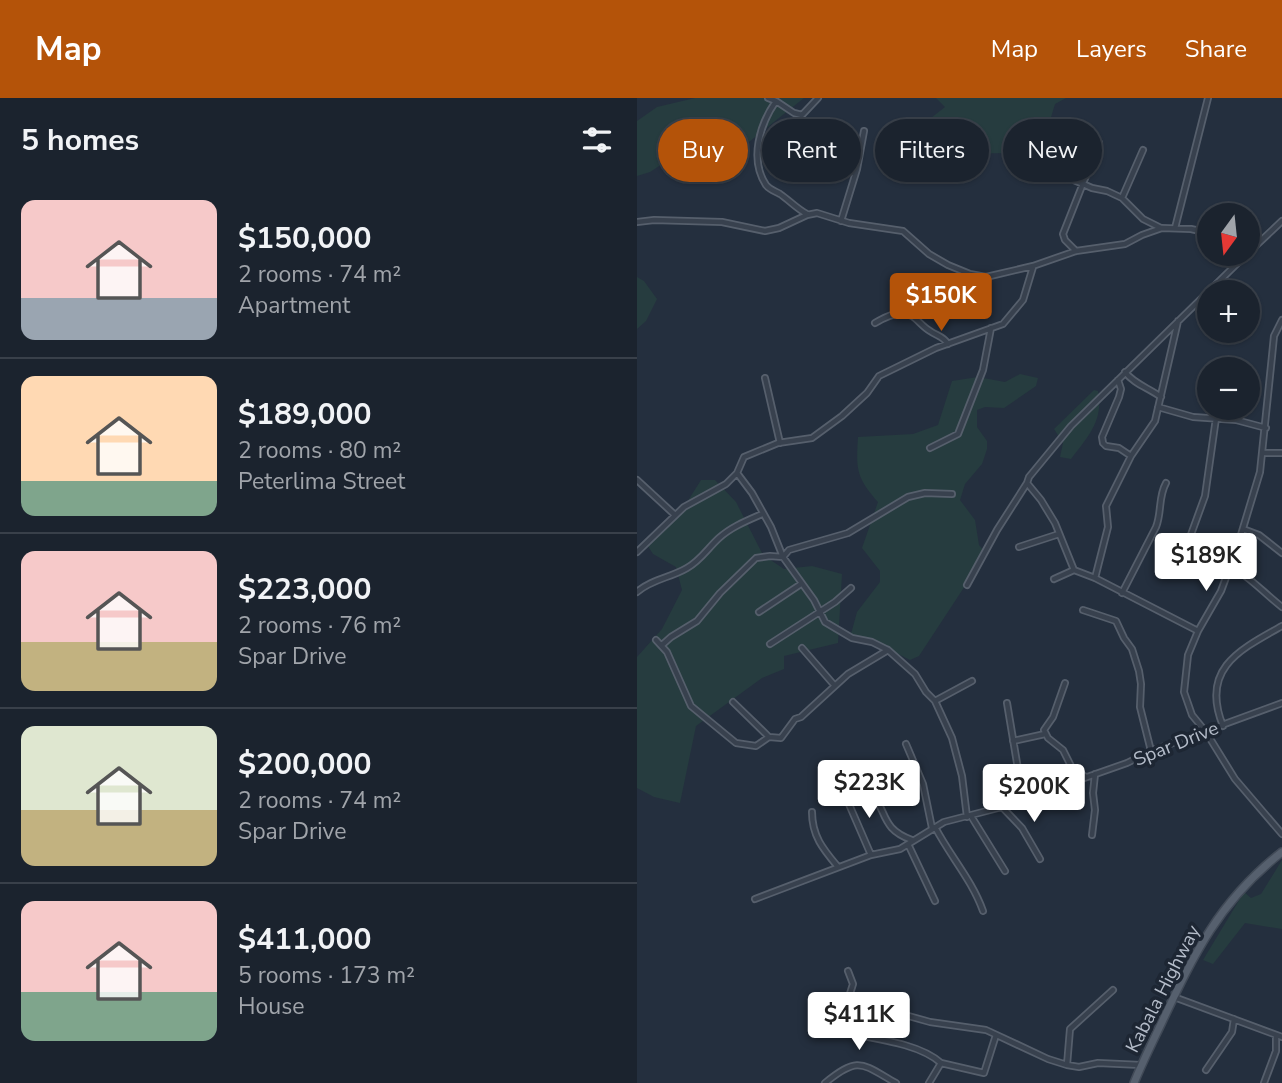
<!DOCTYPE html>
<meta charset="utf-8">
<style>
:root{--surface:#1b232e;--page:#242b36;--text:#f1f3f6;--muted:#a0a4aa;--line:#39404a;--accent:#b45309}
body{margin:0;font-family:"Nunito Sans",sans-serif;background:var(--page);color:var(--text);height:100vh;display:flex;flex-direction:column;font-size:26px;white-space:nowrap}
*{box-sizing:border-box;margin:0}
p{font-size:23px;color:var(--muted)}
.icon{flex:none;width:38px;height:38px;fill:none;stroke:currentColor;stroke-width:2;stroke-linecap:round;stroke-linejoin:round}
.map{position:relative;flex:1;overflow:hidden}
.panel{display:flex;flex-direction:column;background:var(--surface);width:637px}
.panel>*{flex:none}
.banner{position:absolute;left:21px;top:21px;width:518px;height:63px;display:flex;gap:14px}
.needle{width:46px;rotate:195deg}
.tools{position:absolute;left:560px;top:105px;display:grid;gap:14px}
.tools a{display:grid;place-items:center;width:63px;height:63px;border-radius:50%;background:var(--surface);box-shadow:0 2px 5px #0004,0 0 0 2px var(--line);font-size:35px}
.price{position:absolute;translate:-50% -60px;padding:0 16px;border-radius:7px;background:#fff;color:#222;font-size:23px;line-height:46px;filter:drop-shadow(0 2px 4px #0008)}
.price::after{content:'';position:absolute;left:50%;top:42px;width:21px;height:16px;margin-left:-10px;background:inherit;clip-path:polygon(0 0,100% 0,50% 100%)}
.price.active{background:var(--accent);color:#fff}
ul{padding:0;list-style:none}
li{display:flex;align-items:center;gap:21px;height:175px;padding:0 21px}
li+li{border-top:2px solid var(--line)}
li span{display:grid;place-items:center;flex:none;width:196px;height:140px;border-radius:14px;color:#555}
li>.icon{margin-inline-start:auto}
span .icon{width:84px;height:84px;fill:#fffc;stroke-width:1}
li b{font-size:30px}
h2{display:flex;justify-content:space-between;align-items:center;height:84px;padding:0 21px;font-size:30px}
.pill{padding:0 24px;border-radius:32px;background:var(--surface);box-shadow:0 2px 5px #0004,0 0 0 2px var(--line);font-size:24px;line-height:63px}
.pill.active{background:var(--accent);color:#fff}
header{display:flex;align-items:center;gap:42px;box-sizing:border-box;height:98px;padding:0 35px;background:var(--accent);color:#fff}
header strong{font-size:33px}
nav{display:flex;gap:38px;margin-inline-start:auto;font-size:24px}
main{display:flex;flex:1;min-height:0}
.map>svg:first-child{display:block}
</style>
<header>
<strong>Map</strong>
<nav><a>Map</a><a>Layers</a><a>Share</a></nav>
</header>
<main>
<section class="panel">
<h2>5 homes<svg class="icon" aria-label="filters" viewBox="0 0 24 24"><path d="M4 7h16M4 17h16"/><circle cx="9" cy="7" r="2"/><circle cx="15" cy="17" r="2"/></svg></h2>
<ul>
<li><span style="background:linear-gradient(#f6c9c9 70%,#9aa5b1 0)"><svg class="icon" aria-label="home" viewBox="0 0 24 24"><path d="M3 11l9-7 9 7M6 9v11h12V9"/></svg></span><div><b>$150,000</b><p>2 rooms · 74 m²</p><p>Apartment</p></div></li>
<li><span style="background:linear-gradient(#ffd9b3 75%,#7fa58c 0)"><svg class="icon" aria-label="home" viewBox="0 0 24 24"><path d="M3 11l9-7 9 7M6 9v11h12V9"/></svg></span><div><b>$189,000</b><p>2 rooms · 80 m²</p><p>Peterlima Street</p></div></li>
<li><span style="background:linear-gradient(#f6c9c9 65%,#c2b280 0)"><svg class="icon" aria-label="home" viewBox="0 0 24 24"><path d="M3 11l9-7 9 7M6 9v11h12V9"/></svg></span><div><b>$223,000</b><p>2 rooms · 76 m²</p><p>Spar Drive</p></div></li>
<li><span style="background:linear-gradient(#dfe7d0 60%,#c2b280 0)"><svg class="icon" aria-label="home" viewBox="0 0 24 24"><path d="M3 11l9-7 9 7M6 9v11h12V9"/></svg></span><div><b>$200,000</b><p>2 rooms · 74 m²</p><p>Spar Drive</p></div></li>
<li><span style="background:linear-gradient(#f6c9c9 65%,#7fa58c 0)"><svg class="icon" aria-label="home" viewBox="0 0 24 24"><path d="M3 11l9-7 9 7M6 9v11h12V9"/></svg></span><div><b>$411,000</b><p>5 rooms · 173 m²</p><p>House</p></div></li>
</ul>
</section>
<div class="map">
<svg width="645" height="985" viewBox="0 0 645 985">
<rect width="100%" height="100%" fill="#242f3e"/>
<!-- green -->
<path fill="#263c3f" d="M58,0h109l-69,55 -7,19 -31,2 -12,-10 -17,-4 -18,12 -13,4v-55l20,-14z
M299,0h130l-11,6 -11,37 6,12 -17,24 -8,-20 -14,-11 5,7 -89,1 -14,-11 9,-18 23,-18z
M0,179l7,4 13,18 -11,22 -9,8z
M383,276l18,4 -2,8 -32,22 -19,-1 -8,3v17l10,14v8l-5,15 -17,20 -5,16 15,20 4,25 6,7 -3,8 -63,96 -9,4 -33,-17 -26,-9 6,-22 23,-30v-11l-18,-23 16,-46c-22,-25 -22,-33 -20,-65l55,-3 25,-9 14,-44 26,-4 27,5z
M457,292l4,1c6,29 -10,46 -27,68l-11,-2 3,-14 -9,-14z
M64,382h14l21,22 27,53 21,14 28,-3 30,8 -4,69 -54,13v13l-22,9 -66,48 -16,77 -26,-6 -17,-9v-131l25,-28 20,-39 -6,-23 -23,-13 -9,-14 40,-33z
M645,762v69l-37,-6 -32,41 -10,-4 41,-68 7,6 10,-4z"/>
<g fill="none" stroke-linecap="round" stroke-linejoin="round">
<defs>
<path id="street" d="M131,0l8,3
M379,48l33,23 43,19 15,3 15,7 21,21 18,9
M485,100l21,-48
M170,116c-10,-5 -18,-14 -27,-20 -5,-3 -10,-4 -14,-9 -17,-26 -6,-61 10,-84l18,12 8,2 16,-17
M204,123l16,-52 7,-38
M0,124l17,-2 68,2 43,9 14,-3 28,-13 10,-2 32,10 54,8 26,23 19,11 22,9 16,3 47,-11 43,-15 49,-7 17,-9 20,-7 29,1 18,4
M538,130l33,-130
M611,143l8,2
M439,153l-11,-11 -2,-6 36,-91
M611,155l34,-32
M645,222l-8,16 -2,20 -12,116 -23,76 -16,43 -23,40 -10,24 -4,37 8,23 14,17 29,47 47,55
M238,225c10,-6 25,-14 37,-7 6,4 11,11 18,15 7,5 13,5 18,13
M488,274c9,12 24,16 36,25
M128,280l15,65
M481,282l3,9 -2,8 -17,40 1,6 3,3 13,2 12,8
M521,309l35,10 43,3 30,8
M293,350l28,-14 25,-64 8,-42
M626,355h19
M100,375l15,20 19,34 12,30 31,43 11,22 27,16 20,4 16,8 27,24 11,18 9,9 17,37 10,38 5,41
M0,382l38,35
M606,431l16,6 23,18
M552,442l16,-44 11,-78
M382,449l40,-13
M0,454l47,-45 42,-23 11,-11 7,-16 34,-14 34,-5 30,-22 25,-23 12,-17 57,-28 67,-24 20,-24 10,-33
M593,468c18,9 35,28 52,41
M458,480l13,-51 -2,-21 25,-50 24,-35 23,-100
M417,481l20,-9
M330,487l30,-55 30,-47
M0,494c15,-13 33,-14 50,-24 14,-8 20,-19 32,-30 12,-11 27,-17 43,-24
M485,495l34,-66c6,-15 2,-30 10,-44
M446,512l33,11 8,17 8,11 7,22 2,13 -1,23 11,44
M122,514l42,-28
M561,533l-103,-53 -21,-8 -19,-47 -14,-23 -14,-17 2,-6 42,-51 176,-172
M19,542l11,12 24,54 45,37 20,3 13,-9 12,1 14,-19 6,-2 47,-43 40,-24
M133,546l65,-42 16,-14
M25,547l9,-8 26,-16 23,-28 36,-35 14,-2 13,1 6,-7 59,-17 60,-36 17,-4 27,1
M165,550l33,38
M428,585l-12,34 -9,13 4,8 15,12 10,20 13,7
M298,603l37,-20
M96,604l36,35
M370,605l16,96
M586,628c-23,-57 16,-76 59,-100
M376,643l32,-7
M269,646l17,40 9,44
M230,690c22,21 11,40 45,52
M208,697l26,60
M365,709l20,21 18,31
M175,714c0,24 11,37 26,55
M334,718l34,55
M298,729c15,29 37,53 48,84
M455,737l3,-25 -2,-17 2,-19
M271,746l27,57
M118,801l116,-44 29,-6 44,-27 58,-15 125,-44 24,-12 131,-48
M211,873l5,13 -5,16 6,4 26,4 50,14 56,8 62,29 19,6 12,2 19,-4 43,2
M537,899l108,40
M180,928c35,12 96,12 124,37
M430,967l3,-36 43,-39
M569,972l26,-38 2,-13
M188,985c34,-28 37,-19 71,0
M292,985l12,-20 43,10 12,-38
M627,985l12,-32v-15"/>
<path id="primary" d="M497,985c8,-20 18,-40 27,-59 33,-70 58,-123 121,-172"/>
</defs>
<!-- street casing -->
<use href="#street" stroke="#565f6c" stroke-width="8"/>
<!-- primary casing -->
<use href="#primary" stroke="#414a57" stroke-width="10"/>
<!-- street -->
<use href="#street" stroke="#38414e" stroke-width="4.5"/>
<!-- primary -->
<use href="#primary" stroke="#56606e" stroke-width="7"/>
</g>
<g text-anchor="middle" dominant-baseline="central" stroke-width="7" stroke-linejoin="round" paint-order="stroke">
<!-- street labels -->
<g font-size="19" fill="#b4bcc9" stroke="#1d2633">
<text transform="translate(539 646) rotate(-22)">Spar Drive</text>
<text transform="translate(526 891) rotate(-63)">Kabala Highway</text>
</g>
</g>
</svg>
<div class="tools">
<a><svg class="needle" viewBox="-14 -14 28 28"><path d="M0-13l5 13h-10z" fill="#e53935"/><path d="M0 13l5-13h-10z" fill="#a0a4aa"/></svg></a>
<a>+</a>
<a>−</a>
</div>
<b class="price active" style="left:304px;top:235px">$150K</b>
<b class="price" style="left:569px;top:495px">$189K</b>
<b class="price" style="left:232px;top:722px">$223K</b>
<b class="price" style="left:397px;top:726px">$200K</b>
<b class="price" style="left:222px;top:954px">$411K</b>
<div class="banner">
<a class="pill active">Buy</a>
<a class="pill">Rent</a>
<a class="pill">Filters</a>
<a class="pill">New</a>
</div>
</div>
</main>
